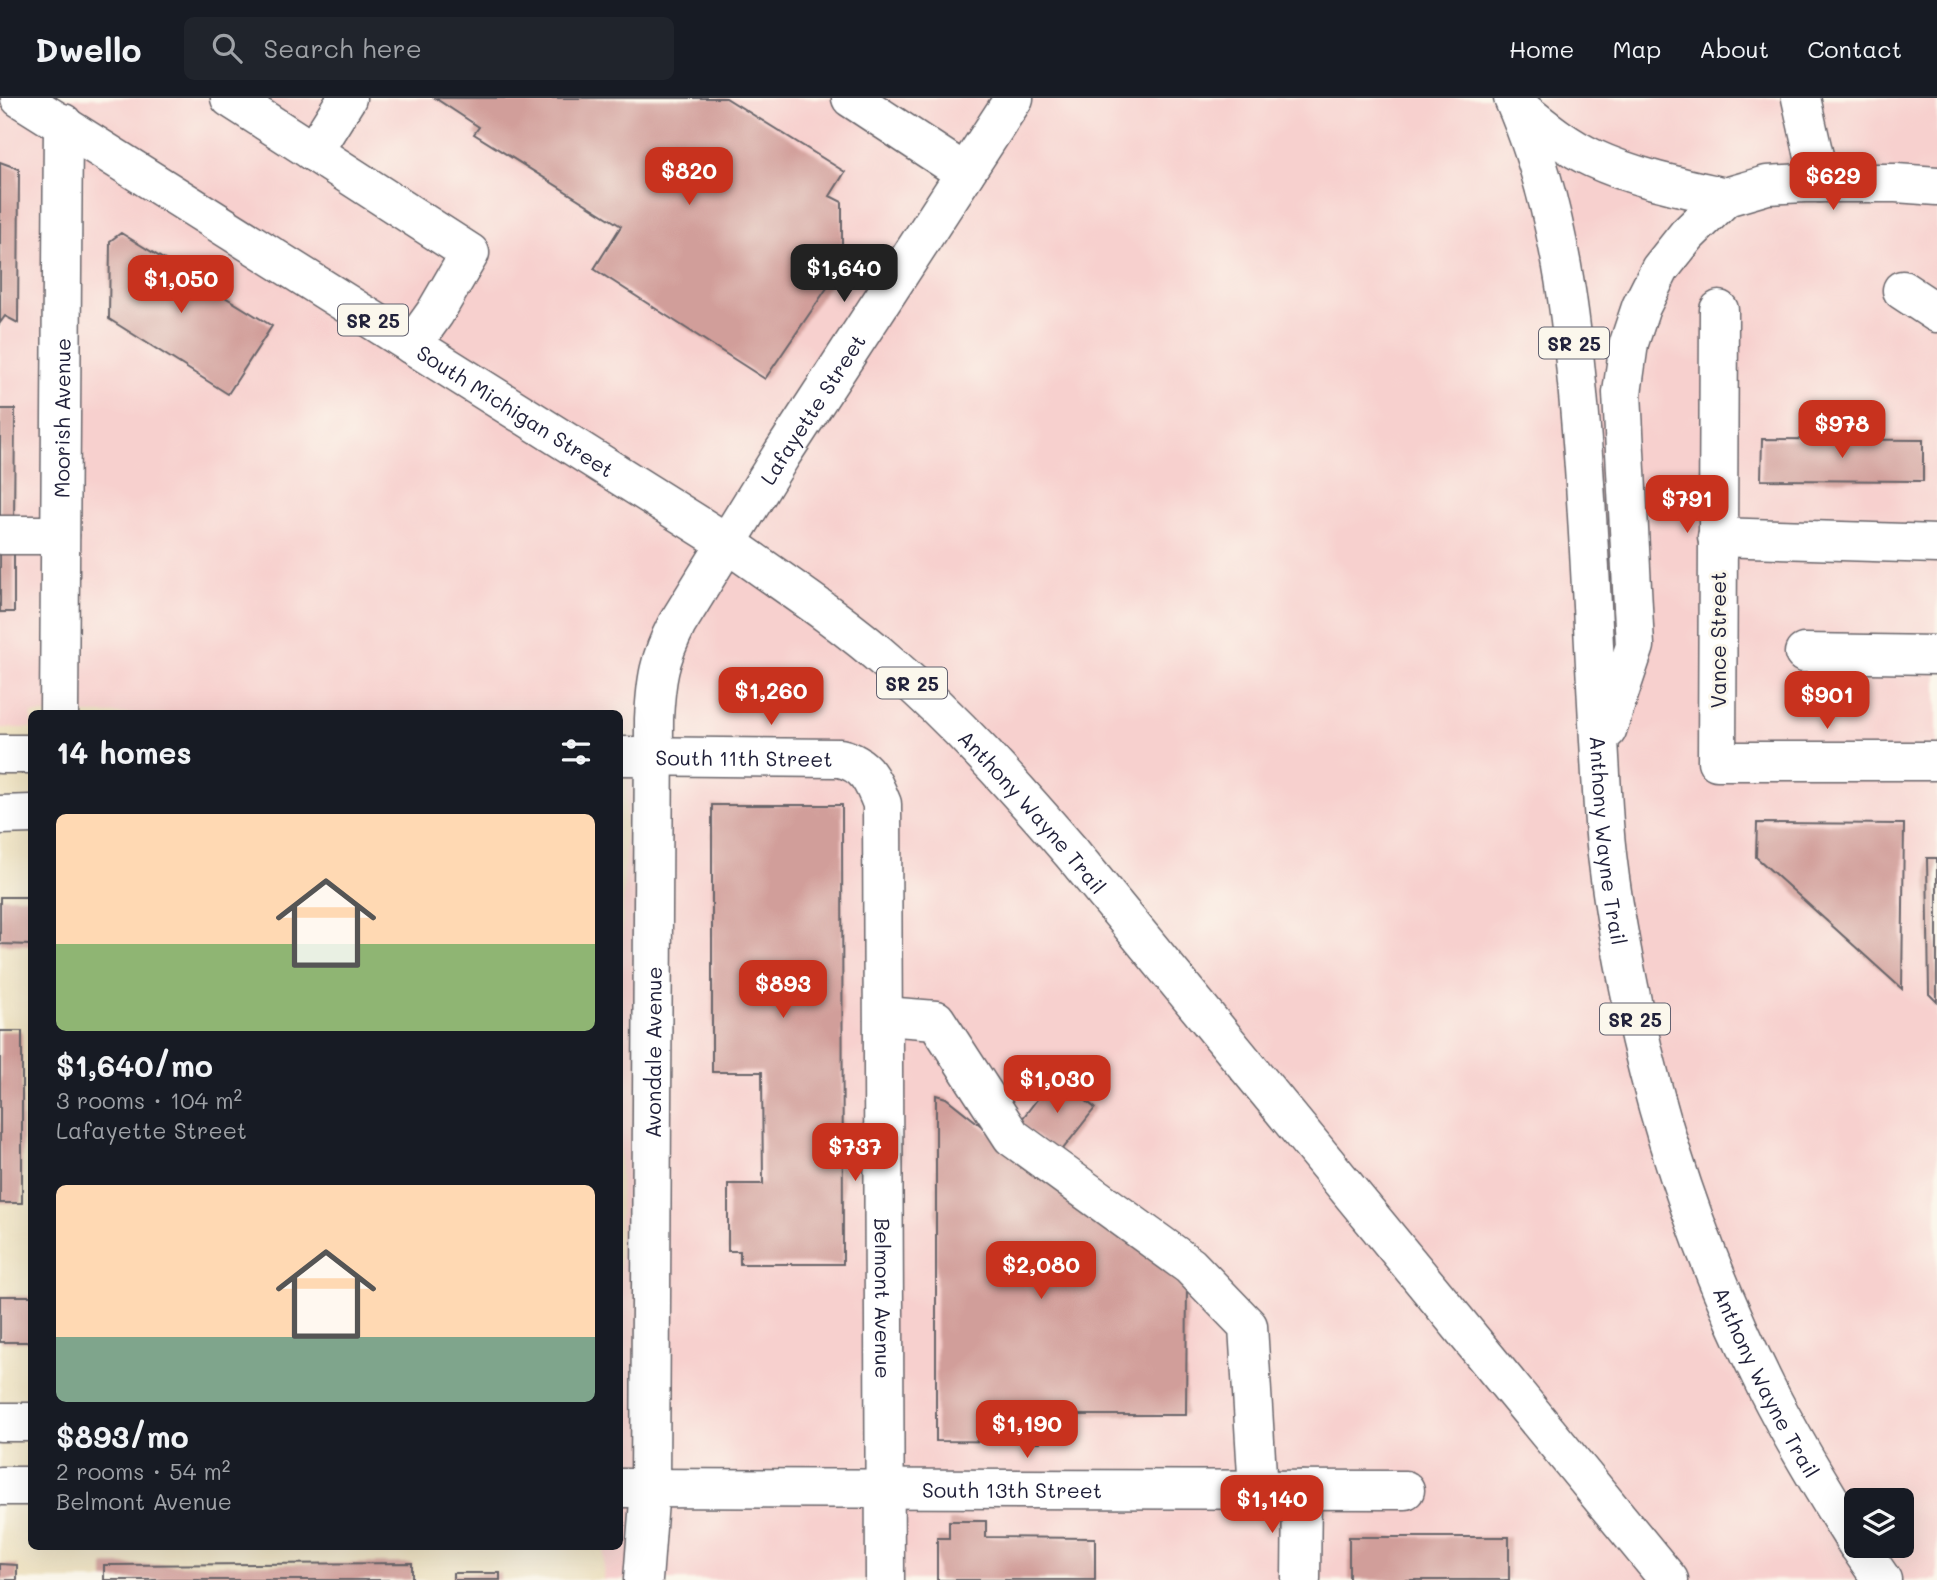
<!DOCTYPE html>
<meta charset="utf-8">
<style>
:root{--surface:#171b24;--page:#20242c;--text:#f1f3f6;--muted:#9ea1a6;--line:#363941;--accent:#c8321e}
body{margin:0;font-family:Mali,sans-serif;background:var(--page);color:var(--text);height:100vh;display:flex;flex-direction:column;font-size:26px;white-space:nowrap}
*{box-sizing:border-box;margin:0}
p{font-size:23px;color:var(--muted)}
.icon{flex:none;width:38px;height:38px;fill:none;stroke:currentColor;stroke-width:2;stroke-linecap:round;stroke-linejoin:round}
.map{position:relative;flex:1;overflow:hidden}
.details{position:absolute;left:28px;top:612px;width:595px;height:840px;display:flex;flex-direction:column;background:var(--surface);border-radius:10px;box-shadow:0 7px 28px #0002}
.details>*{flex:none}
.buttons{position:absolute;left:1844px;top:1390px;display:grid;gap:14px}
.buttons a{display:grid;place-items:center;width:70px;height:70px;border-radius:10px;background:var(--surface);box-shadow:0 7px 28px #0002;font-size:35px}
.price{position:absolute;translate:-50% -60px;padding:0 16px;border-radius:14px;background:var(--accent);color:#fff;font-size:23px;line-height:46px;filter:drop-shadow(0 2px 4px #0008)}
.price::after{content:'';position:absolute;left:50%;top:42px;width:21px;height:16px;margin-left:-10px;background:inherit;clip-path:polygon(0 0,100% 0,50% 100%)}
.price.selected{background:#222;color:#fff}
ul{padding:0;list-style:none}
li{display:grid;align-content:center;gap:14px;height:371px;padding:0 28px}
li span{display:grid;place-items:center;height:217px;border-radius:10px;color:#555}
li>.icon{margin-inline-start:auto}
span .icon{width:126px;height:126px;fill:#fffc;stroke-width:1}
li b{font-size:30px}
h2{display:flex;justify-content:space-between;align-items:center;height:84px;padding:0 28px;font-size:30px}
header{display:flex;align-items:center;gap:42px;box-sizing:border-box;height:98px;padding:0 35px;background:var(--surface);border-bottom:2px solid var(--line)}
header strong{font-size:33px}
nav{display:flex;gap:38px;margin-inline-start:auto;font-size:24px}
.search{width:490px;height:63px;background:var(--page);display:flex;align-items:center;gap:18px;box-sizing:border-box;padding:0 24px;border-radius:10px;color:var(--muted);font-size:26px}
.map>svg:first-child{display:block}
</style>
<header>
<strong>Dwello</strong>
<div class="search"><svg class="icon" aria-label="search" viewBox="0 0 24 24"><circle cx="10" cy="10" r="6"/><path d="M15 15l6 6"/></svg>Search here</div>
<nav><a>Home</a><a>Map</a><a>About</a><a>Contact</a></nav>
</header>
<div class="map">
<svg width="1937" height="1482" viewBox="0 0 1937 1482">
<rect width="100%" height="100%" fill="#fbf7ec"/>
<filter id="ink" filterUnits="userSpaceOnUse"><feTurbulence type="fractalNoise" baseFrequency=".0143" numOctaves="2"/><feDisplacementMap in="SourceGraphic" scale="14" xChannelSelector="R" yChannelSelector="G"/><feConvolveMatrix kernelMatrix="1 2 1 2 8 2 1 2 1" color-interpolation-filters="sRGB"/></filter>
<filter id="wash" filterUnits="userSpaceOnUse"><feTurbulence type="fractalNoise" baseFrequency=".00686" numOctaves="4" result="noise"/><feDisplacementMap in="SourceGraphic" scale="28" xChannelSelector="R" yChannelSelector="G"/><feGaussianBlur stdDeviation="1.57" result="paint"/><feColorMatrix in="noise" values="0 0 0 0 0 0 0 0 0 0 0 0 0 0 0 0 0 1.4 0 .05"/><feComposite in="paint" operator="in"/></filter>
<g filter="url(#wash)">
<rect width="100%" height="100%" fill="#eee2c2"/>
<!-- built -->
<path fill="#f7d0ce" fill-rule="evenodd" d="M0,0h1937v1482h-1334l1,-33h16v-532l8,-283 -8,-1v-17h-588l-1,14h-31zM1857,1402h45v45h-45z"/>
<g id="blocks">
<!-- building -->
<path fill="#d19e9a" d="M435,0h291l119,74 -15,24 12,6v64l-77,113 -171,-110 27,-43 -147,-92 5,-7z
M0,64l19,7 -1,154 -13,-7 -5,7z
M121,135l151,93 -44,68 -119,-75 1,-78z
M0,311h15l-1,114h-14z
M1762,341l161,1v41l-162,-1z
M0,450l14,1v63h-14z
M712,707h130l1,459h-103v-13h-12v-67h35l-1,-112h-50z
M1757,725l147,1 -2,165 -146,-132z
M1927,760h10v144l-8,-8z
M0,799h32v48l-32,-1z
M0,933h22v172h-22z
M1055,978l40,32 -36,46 -40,-31z
M936,997l10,3 148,117 93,62 -1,138h-146v27l-104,-1z
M0,1198h32v46h-32z
M949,1423h37v16l109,1v42h-158v-42h12z
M1349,1439h160v43h-160z
M412,1465v17h-308v-15z
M0,1466l17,1v15h-17z
M453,1475h47v7h-47z"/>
</g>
</g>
<g filter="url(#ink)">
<use href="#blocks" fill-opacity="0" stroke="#69656a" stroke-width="2"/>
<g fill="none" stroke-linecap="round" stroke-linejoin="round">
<defs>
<g id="minor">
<path d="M230,0l240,155 -35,60 -23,32"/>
<path d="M851,0l114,75"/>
<path d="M1801,0l19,85"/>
<path d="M313,54l34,-54"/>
<path d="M1726,99l41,-12 38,-2h91l41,3"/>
<path d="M1902,192l35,23"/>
<path d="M1719,212l-2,451h220"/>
<path d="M0,437h60"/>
<path d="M1717,439l220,7"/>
<path d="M1804,555l133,2"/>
<path id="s1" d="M59,616l4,-591"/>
<path d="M0,656h32"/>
<path id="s2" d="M620,658l220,2c26,6 33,23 42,46l3,776"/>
<path d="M0,717l32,-1"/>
<path d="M884,918l52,4 76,117 178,129 58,60 10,165"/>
<path d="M0,1324h32"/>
<path d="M0,1388h32"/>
<path id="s3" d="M620,1390l785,2"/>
<path id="s4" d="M643,1482l7,-92 4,-769c2,-39 5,-60 23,-95l105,-170 232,-356"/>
<path d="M1301,1482l1,-90"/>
</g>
<g id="major">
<path id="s5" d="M20,0l707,445c55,39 112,76 163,121 66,57 124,122 181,188l598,728"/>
<path id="s6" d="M1513,0c51,116 62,245 71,370 8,118 12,236 20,355 4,55 14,110 25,164 28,139 74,273 137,400 27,54 59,106 91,157"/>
<path d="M1517,8c24,19 47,39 75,52 43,20 89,29 134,39"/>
<path d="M1607,632l28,-84 -13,-253 7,-50 12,-36 19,-38 27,-34 39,-38"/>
<path d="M1858,1447l24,35"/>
</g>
</defs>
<!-- minor casing -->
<use href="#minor" stroke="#69656a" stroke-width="41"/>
<!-- major casing -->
<use href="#major" stroke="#69656a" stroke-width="41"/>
<!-- minor -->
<use href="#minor" stroke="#fff" stroke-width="38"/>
<!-- major -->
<use href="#major" stroke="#fff" stroke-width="38"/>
</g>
</g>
<g text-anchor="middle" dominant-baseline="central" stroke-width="6" stroke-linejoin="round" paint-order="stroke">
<!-- shield labels -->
<g fill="#fbf7ec" stroke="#636270" stroke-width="2">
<rect x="338" y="206.5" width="70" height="31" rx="5"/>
<rect x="1539" y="229.5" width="70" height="31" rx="5"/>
<rect x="877" y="569.5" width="70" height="31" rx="5"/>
<rect x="1600" y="905.5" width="70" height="31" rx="5"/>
</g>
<g font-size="19" font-weight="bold" fill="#22223b">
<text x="373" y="222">SR 25</text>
<text x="1574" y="245">SR 25</text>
<text x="912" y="585">SR 25</text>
<text x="1635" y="921">SR 25</text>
</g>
<!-- street labels -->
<g font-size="21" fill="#22223b" stroke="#fbf7ec">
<text stroke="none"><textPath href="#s4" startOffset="1214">Lafayette Street</textPath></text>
<text stroke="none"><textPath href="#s5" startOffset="586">South Michigan Street</textPath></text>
<text stroke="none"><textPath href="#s1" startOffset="296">Moorish Avenue</textPath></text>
<text transform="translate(1717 542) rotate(-90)">Vance Street</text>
<text stroke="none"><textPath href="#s2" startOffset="124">South 11th Street</textPath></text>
<text stroke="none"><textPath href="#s5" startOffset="1244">Anthony Wayne Trail</textPath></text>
<text stroke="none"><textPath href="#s6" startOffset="752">Anthony Wayne Trail</textPath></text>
<text stroke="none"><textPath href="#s4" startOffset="528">Avondale Avenue</textPath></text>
<text stroke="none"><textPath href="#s2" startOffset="780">Belmont Avenue</textPath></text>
<text stroke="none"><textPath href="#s6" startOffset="1320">Anthony Wayne Trail</textPath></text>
<text stroke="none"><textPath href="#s3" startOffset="392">South 13th Street</textPath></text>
</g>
</g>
</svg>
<div class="buttons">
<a><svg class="icon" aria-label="layers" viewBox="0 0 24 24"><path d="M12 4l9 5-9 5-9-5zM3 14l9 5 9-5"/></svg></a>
</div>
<b class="price" style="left:689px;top:109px">$820</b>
<b class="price" style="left:1833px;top:114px">$629</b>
<b class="price selected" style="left:844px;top:206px">$1,640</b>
<b class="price" style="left:181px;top:217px">$1,050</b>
<b class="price" style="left:1842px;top:362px">$978</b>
<b class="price" style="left:1687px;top:437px">$791</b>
<b class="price" style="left:771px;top:629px">$1,260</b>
<b class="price" style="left:1827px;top:633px">$901</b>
<b class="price" style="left:783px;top:922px">$893</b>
<b class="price" style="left:1057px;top:1017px">$1,030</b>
<b class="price" style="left:855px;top:1085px">$737</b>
<b class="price" style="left:1041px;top:1203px">$2,080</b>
<b class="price" style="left:1027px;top:1362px">$1,190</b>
<b class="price" style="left:1272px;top:1437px">$1,140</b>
<section class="details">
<h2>14 homes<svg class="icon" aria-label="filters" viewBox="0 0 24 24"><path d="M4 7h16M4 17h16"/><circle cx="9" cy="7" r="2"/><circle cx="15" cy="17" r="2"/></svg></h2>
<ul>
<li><span style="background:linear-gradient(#ffd9b3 60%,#8fb573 0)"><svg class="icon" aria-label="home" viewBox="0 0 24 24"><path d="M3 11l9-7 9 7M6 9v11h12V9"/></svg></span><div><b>$1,640/mo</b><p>3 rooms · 104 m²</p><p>Lafayette Street</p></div></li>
<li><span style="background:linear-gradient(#ffd9b3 70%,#7fa58c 0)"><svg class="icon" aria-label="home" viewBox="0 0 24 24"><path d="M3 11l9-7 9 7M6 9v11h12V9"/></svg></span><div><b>$893/mo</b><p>2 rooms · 54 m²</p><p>Belmont Avenue</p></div></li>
</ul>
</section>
</div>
